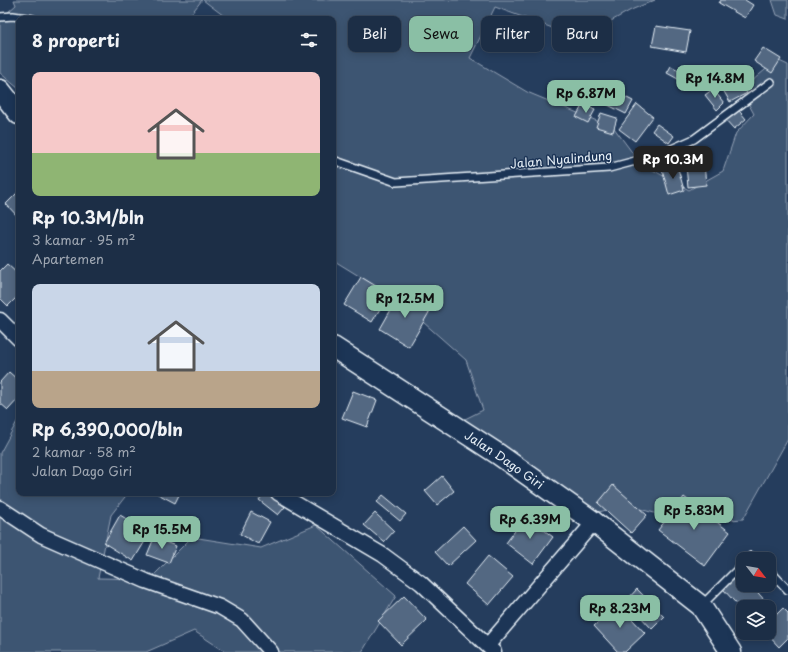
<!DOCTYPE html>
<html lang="id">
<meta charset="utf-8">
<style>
:root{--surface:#1c2e46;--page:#25364d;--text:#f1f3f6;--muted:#a0a8b3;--line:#3a4a5f;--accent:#8abfa5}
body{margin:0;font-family:"Playpen Sans",sans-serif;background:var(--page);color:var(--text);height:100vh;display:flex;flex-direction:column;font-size:15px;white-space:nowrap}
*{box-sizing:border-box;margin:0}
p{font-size:13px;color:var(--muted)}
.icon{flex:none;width:22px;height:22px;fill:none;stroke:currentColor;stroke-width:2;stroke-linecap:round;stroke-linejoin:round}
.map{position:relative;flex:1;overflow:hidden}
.details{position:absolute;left:16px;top:16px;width:320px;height:480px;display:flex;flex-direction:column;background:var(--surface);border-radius:8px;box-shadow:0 2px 10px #0003,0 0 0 1px var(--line)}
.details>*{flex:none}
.guide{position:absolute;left:348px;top:16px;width:380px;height:36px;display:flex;gap:8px}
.needle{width:26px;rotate:121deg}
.fabs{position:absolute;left:736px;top:552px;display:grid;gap:8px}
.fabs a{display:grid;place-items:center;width:40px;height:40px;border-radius:8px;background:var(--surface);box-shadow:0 2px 10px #0003,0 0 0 1px var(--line);font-size:20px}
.price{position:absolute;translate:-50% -34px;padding:0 9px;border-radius:8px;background:var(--accent);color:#111;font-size:13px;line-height:26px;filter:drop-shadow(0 1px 2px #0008)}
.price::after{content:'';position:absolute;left:50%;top:24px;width:12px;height:9px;margin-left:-6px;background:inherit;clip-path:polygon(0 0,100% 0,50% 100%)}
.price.current{background:#222;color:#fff}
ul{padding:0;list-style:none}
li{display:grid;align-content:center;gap:8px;height:212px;padding:0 16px}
li span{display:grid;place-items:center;height:124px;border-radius:8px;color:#555}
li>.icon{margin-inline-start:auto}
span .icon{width:72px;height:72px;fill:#fffc;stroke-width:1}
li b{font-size:17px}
h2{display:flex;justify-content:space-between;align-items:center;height:48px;padding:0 16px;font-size:17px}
.tag{padding:0 14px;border-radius:8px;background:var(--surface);box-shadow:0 2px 10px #0003,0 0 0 1px var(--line);font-size:14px;line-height:36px}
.tag.current{background:var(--accent);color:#111}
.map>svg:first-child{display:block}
</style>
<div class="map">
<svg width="788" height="652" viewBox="0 0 788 652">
<rect width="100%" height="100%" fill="#253d5d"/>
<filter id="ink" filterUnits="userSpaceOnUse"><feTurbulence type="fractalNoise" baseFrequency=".025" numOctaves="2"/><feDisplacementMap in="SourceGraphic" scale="8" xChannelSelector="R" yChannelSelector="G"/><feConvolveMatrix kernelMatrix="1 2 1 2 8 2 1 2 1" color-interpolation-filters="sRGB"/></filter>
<g filter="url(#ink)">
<!-- green -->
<path fill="#3e5472" stroke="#93a2b5" d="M14,0h188l-15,19h-168v70l-19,-16v-54l16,-14z
M203,0h452l-24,10 -51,28 -85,-31 -25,51 57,34 87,36 26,35 49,27 34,-19 13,-38 18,-19 -13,-24 36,-30 11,5v374l-45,80 -52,4 -66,-18 -37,10 -133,-91 28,-14 -17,-50 -68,-60 -65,-40v-241h-105z
M772,0h16v19l-11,-4z
M19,418v75h109l-17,22 -13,63 52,1 42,-42 69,11 55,-23 80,71 -34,56h-136l-32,-21 -48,21h-146v-199z"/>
<!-- building -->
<path fill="#536782" stroke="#e8f1f8" d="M721,0h24l8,5 -8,13 -26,-15z
M656,26l34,5 -4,21 -34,-6z
M763,48l18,11 -9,14 -18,-12z
M671,66l22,12 -4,7 -22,-12z
M738,78l9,15 -17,9 -8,-14z
M592,84l10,5 -7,14 -10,-5z
M713,89l11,14 -7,7 -12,-15z
M613,91l20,10 -7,13 -20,-10z
M583,104l12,6 -7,13 -12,-6z
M637,104l16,13 -18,24 -16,-12z
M736,107l10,12 -12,10 -10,-11z
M601,113l16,5 -4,14 -17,-5z
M657,124l17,12 -5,7 -17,-12z
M703,153l3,32 -18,2 -3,-32z
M677,165l7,25 -15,5 -7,-26z
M19,191v27l-13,-14z
M7,264l12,11v20l-11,11 -8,-8v-27z
M361,277l28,17 -17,28 -28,-17z
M401,292l30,17 -22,38 -29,-18z
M9,372l10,9v17l-11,12 -8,-7v-21z
M353,391l24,9 -10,27 -25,-9z
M442,476l12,15 -17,14 -12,-14z
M613,485l34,30 -16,18 -33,-30z
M156,493h24l-5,10z
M264,493h4l17,14 -7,8 -19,-15z
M383,495l23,19 -6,7 -23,-19z
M684,497l46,35 -25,34 -47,-36z
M251,512l19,10 -12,22 -18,-10z
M375,513l19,18 -10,11 -20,-17z
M120,515l30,18 -17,28 -29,-18z
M526,516l27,21 -20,27 -27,-21z
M463,526l13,14 -28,26 -13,-14z
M154,538l22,8 -7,17 -22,-8z
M488,556l25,21 -24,28 -24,-21z
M741,573l2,3v9h8l17,19 -4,3h-21v4l-20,-22z
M637,589l27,28 -12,12 -26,-28z
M404,596l23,24 -26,25 -23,-24z
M618,604l27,29 -20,19h-7l-24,-26z
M783,608l5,5v25l-9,9 -13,-14h3v-11z"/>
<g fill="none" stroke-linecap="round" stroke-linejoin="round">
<defs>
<path id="service" d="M0,17l13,-1 20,3
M333,160l63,22 213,-14 49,-13 36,-16 77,-57
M749,559l2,-3 7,3
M769,570l19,20
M702,605l41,-41"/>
<path id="minor" d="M0,320l19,19
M278,493l105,62 38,28 73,69
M0,508l41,27 105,46 74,26 22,13 29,32
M488,645l106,-123"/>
<g id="secondary">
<path d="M0,90l19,24"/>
<path id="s1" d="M333,347l165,107 96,68 107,84 30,46"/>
</g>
</defs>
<!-- service casing -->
<use href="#service" stroke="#e8f1f8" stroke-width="10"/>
<!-- minor casing -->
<use href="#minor" stroke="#e8f1f8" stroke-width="17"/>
<!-- secondary casing -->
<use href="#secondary" stroke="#e8f1f8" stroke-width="23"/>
<!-- service -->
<use href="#service" stroke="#1d3557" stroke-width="7"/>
<!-- minor -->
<use href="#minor" stroke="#1d3557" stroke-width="14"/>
<!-- secondary -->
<use href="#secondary" stroke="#1d3557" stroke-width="20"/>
</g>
</g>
<g text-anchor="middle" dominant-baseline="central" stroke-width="3" stroke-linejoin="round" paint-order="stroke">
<!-- street labels -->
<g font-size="12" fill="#e8f1f8" stroke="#1d3557">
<text transform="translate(561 159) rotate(-5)">Jalan Nyalindung</text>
<text stroke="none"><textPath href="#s1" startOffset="205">Jalan Dago Giri</textPath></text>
</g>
</g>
</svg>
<div class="fabs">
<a><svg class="needle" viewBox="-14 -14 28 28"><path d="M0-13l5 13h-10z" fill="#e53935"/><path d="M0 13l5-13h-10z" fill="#a0a8b3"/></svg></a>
<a><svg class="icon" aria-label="layers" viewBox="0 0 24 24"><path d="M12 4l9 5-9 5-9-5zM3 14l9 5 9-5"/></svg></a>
</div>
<b class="price" style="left:715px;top:99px">Rp 14.8M</b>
<b class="price" style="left:586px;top:114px">Rp 6.87M</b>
<b class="price current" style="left:673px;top:180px">Rp 10.3M</b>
<b class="price" style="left:405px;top:319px">Rp 12.5M</b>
<b class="price" style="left:694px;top:531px">Rp 5.83M</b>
<b class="price" style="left:530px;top:540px">Rp 6.39M</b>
<b class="price" style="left:162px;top:550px">Rp 15.5M</b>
<b class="price" style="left:620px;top:629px">Rp 8.23M</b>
<div class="guide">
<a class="tag">Beli</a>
<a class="tag current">Sewa</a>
<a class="tag">Filter</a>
<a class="tag">Baru</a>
</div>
<section class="details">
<h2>8 properti<svg class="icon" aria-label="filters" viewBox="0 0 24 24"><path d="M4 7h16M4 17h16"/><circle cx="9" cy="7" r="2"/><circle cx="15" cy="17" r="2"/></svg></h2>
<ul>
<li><span style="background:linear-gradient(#f6c9c9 65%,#8fb573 0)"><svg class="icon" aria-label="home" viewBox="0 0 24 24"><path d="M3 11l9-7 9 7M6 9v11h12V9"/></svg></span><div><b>Rp 10.3M/bln</b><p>3 kamar · 95 m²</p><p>Apartemen</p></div></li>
<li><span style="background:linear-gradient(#c9d6e8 70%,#b9a48a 0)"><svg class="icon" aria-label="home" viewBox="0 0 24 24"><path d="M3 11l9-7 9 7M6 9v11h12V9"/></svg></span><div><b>Rp 6,390,000/bln</b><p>2 kamar · 58 m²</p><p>Jalan Dago Giri</p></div></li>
</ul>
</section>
</div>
